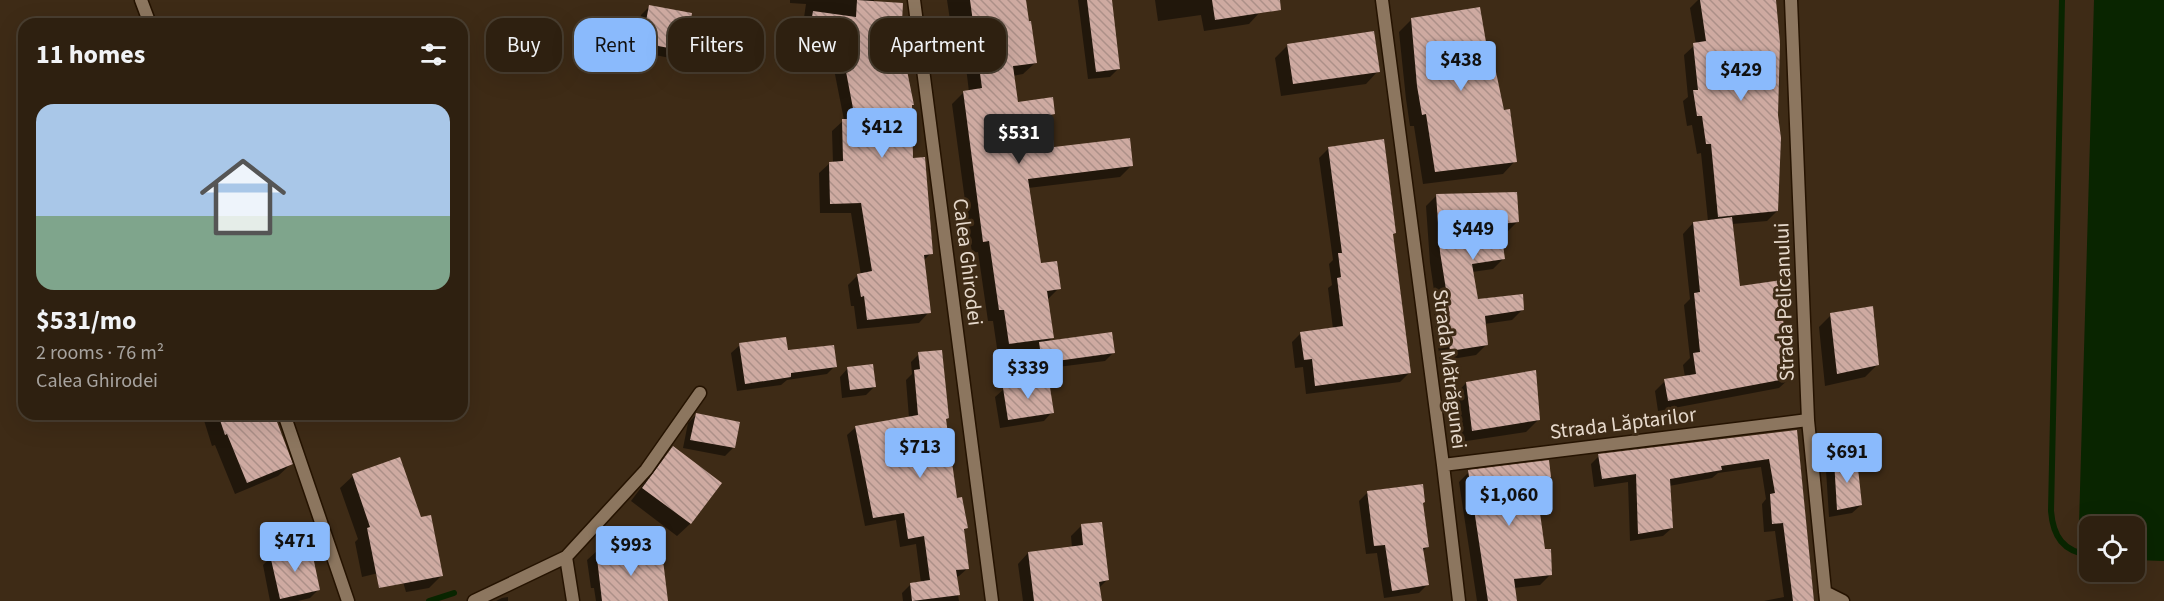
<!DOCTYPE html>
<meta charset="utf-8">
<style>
:root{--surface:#2e2010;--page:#3a2d1e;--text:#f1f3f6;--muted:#a7a39f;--line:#493e30;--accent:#8abafc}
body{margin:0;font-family:"Source Sans 3",sans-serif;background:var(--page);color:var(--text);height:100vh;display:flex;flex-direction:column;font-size:22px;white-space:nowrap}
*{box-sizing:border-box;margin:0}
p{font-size:20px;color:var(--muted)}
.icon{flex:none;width:33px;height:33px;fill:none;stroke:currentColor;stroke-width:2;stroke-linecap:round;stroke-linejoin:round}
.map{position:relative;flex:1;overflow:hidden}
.side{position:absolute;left:18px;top:18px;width:450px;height:402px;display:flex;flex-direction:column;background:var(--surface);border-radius:18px;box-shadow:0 6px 24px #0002,0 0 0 2px var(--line)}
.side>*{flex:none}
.guide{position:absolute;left:486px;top:18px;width:570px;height:54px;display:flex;gap:12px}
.fabs{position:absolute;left:2079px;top:516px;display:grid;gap:12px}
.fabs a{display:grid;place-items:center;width:66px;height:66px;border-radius:12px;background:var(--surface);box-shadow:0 6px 24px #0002,0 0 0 2px var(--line);font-size:30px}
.price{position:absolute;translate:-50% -51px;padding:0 14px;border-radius:6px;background:var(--accent);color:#111;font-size:20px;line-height:39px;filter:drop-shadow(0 2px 3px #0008)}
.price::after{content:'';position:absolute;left:50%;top:36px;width:18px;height:14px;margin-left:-9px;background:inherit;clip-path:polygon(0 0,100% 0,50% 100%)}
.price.current{background:#222;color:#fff}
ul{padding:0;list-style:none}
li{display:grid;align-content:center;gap:12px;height:318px;padding:0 18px}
li span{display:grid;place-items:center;height:186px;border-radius:18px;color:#555}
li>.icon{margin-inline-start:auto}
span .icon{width:108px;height:108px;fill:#fffc;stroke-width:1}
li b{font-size:26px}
h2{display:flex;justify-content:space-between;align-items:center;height:72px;padding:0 18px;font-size:26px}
.chip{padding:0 21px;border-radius:18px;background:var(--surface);box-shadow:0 6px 24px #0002,0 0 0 2px var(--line);font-size:21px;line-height:54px}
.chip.current{background:var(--accent);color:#111}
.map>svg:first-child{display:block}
</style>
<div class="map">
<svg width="2164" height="601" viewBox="0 0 2164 601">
<defs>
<pattern id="building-back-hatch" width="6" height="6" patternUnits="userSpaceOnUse" patternTransform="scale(1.5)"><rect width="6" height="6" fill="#ceaaa1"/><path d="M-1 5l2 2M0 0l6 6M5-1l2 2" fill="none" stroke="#ac9088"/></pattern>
</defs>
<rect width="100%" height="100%" fill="#3e2b16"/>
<!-- water -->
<path fill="#092500" d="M2094,0h70v561l-29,-1 -1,-34h-44l-1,23 -6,-9 -4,-15z"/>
<!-- shadow -->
<path fill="#0007" d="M790,0h84v3l25,38 12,65 1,54 19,93 -8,8 6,51 -10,11 -62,6 -3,-23h-3l-3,-21 10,-10h3l-10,-62h-31l-1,-40 11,-10h3l-1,-32 12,-11 -14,-71 -30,-4 6,-41 -16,-1z
M947,0h78l10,63 -12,11 -11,2 4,28 37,10 -4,4 3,31 80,16 -12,12 -92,11 12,77 19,23 -12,12 6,37 -6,6 67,9 -9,9 -71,9 -3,-20 -33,5 -5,-34h-5l-10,-69 -6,1 -20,-149 12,-12h5l-8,-66 -10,1z
M1078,0h33l8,68 -9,9 -22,2z
M1155,0h103l2,12 -11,12 -45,7 -3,-16 -43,6z
M1698,0h77l2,211 -10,10 -35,3 6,64 43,24 9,66 -11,10 -121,23 -3,-20 10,-10 20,-4 -2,-12 7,-7 -6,-53 6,-6 -7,-65 10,-11 15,-2 -7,-68 -4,1 -5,-29 -5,1 -4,-25 5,-4 -4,-42 12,-11 -6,-36z
M649,7l35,43 -9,9 -40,-8 6,-36z
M1411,20l73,22 31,119 -12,13 -80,10 -9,-58h-4l-4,-27 -7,-67z
M1288,45l90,26 -12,13 -85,12 -6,-38z
M1329,148l65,85 -3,3 18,137 -9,9 -94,12 -3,-27 -8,1 -3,-26 9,-9 32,-4 -5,-41 4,-3 -3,-21 4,-4 -14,-102z
M1437,195l81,26 -11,11 -7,1 4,25 -11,11 -21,3 5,28 46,9 -11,11 -28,4 3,20 -11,11 -36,6 -6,-46 3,-4 -7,-48 -4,-57z
M1831,315l46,50 -12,12 -40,9 -6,-59z
M740,345l46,7 49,14 -8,8 -40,6 -6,5 -44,6 -6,-38z
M919,354l28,64 -3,3 12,78 10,29 -3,4 5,36 -9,8 -4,1 4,24h-56l-1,-8 9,-9 10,-1 -5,-39 -16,3 -4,-27 -31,6 -18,-91 9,-8 53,-9 -3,-38 6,-6 -1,-12z
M848,368l27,18 -9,9 -24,3 -2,-21z
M1466,383l73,36 -13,13 -66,10 -6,-46z
M1004,389l48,23 -8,9 -44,7 -5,-31z
M202,414h71l18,50 -13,12 -43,18 -20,-49 -3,1z
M696,415l37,33 -8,8 -42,-8 5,-25z
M1795,431l17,170h-48l20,-4 -9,-66 -11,1 -2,-28 4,-5 -5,-32 -43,6 -6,5 -43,8 3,42 -9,8 -33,5 -2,-59 -34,5 -3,-23 8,-8z
M674,448l46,35 -30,41 -13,12 -46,-35 30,-40z
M399,459l42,117 -12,12 -23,4 -7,-24 -37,9 -7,-35 3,-3 -18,-51 13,-12z
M1834,462l27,43 -9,8 -23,4 -3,-47z
M1469,472l80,4 -10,10 -13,2 3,28 21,59 -10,10 -26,3 1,13h-38l-18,-119z
M1368,492l53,12 6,43 -5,5 6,32 -9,9 -35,5 -7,-45 -11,1 -7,-53z
M1081,526l26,54 -8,8 1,13h-77l-5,-37 10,-11 44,-5 -1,-12z
M597,551l24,7 45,43h-70l-2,-13h-3l-4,-28z
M271,557l47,33 -8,8 -12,3h-28l-7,-36z
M508,597v4h-12l6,-3z"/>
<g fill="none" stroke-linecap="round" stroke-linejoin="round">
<!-- stream -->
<path stroke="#092500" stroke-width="6" d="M2062,0l-11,511c2,25 12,41 39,44
M429,601l25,-8"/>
</g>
<!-- building -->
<path fill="url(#building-back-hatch)" d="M857,0l46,3 -2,38 13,64h-2l1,53 12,-1 8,97 -9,1 7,58 -64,7 -3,-24 -3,1 -4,-23 15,-3 -11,-68 -31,1 -1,-42 14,-1 -1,-42h13l-15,-79 -31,-5 4,-24 43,6z
M970,0h56l3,21h2l6,42 -24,3 5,36 35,-5 2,17 -5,1 4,32 76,-9 3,28 -105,13 13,84 16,-2 4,28 -14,2 7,47 -45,6 -5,-34h-5l-10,-69 -6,1 -20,-151 19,-3z
M1087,0h25l8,69 -24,3z
M1212,0h68l1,10 -66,10z
M1700,0h76l4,43 -2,72 3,23 -3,73 -60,6 -7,-73h-5l-4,-28h-5l-4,-26h5l-5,-47 13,-2z
M649,5l43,8 -7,38 -43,-8z
M1480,7l6,35 10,30 8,38 6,-1 7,53 -82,10 -9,-58 -4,1 -5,-29 -6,-68z
M1374,31l6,41 -87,12 -6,-40z
M1384,139l12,94 -3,1 18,139 -96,13 -3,-27 -8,1 -4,-28 43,-6 -6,-48 4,-1 -3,-24h4l-14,-106z
M1517,192l2,30 -19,2 5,35 -33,5 6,35 45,-5 1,16 -39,6 3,29 -38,6 -6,-49h4l-8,-50 -4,-58z
M1732,217l8,69 41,-6 1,32 9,66 -123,23 -4,-22 32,-5 -3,-21 7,-1 -6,-59 6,-1 -7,-70z
M1873,306l6,59 -42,9 -7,-61z
M1112,332l3,21 -73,10 -3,-21z
M786,337l2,13 46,-5 3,22 -46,6v4l-46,7 -6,-41z
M942,350l7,68 -3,1 11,79 5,-1 6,31 -4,1 5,40 -13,1 4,25 -48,6 -2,-18 20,-3 -6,-44 -16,3 -4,-26 -31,5 -18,-92 63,-11 -4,-45 6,-1 -2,-17z
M873,364l3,23 -26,3 -3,-23z
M1536,370l4,50 -68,11 -6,-49z
M1049,381l5,32 -46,7 -5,-32z
M696,413l44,9 -5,26 -45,-8z
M218,414h56l19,50 -46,19 -20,-49 -2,1z
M1797,430l17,171h-21l-10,-78 -11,1 -2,-30 5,-1 -6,-34 -48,7 1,4 -52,9 3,49 -35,6 -2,-60 -34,5 -4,-25z
M673,446l49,37 -31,41 -49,-36z
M400,457l21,60 10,-2 12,61 -64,12 -12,-60 3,-1 -18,-53z
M1857,459l5,46 -25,5 -3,-50z
M1549,460l2,17 -25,4 5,33 9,-1 5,36h6l1,26 -38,4 3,22h-29l-20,-131z
M1423,484l2,18 -2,1 6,44 -6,1 6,37 -37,6 -7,-46 -11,1 -7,-55z
M1102,522l7,58 -10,2 3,19h-68l-6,-49 55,-7 -2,-21z
M311,547l9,43 -40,9 -10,-44z
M621,547l1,10 40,-5 6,49h-66l-6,-51z"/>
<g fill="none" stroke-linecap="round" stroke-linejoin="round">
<defs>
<path id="minor" d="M141,0l9,24
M1382,0l61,465 16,136
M1791,0l17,420 18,181
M284,414l64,187
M1443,465l365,-45
M566,557l7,44
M1825,592l18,9
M474,601l92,-44 80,-87 54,-77"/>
<path id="tertiary" d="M914,0l78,601"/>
</defs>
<!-- minor casing -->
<use href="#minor" stroke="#251301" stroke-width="15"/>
<!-- tertiary casing -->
<use href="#tertiary" stroke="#251301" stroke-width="15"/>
<!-- minor -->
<use href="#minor" stroke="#8c765f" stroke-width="12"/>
<!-- tertiary -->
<use href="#tertiary" stroke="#8c765f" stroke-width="12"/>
</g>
<g text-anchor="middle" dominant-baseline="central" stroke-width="6" stroke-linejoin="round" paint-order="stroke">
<!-- street labels -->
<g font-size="21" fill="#e6d9cc" stroke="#3e2b16">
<text transform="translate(968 262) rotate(83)">Calea Ghirodei</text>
<text transform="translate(1784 302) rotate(-92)">Strada Pelicanului</text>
<text transform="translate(1450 369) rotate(83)">Strada Mătrăgunei</text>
<text transform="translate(1623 423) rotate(-7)">Strada Lăptarilor</text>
</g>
</g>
</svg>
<div class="fabs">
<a><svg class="icon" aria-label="locate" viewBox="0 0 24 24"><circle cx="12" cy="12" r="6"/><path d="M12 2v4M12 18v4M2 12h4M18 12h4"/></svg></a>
</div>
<b class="price" style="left:1461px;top:92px">$438</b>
<b class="price" style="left:1741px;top:102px">$429</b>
<b class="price" style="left:882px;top:159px">$412</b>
<b class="price current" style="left:1019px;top:165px">$531</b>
<b class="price" style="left:1473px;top:261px">$449</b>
<b class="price" style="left:1028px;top:400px">$339</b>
<b class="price" style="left:920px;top:479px">$713</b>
<b class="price" style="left:1847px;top:484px">$691</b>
<b class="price" style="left:1509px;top:527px">$1,060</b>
<b class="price" style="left:295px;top:573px">$471</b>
<b class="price" style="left:631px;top:577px">$993</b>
<div class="guide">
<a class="chip">Buy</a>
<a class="chip current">Rent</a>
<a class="chip">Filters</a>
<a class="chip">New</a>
<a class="chip">Apartment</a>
</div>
<section class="side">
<h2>11 homes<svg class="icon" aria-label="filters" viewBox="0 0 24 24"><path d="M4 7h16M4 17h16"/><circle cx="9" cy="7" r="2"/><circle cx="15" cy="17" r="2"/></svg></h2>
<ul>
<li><span style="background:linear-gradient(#a9c7e8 60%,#7fa58c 0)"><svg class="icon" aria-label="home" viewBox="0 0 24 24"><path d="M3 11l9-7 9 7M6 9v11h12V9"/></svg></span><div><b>$531/mo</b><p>2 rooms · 76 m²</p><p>Calea Ghirodei</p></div></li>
</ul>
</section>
</div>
